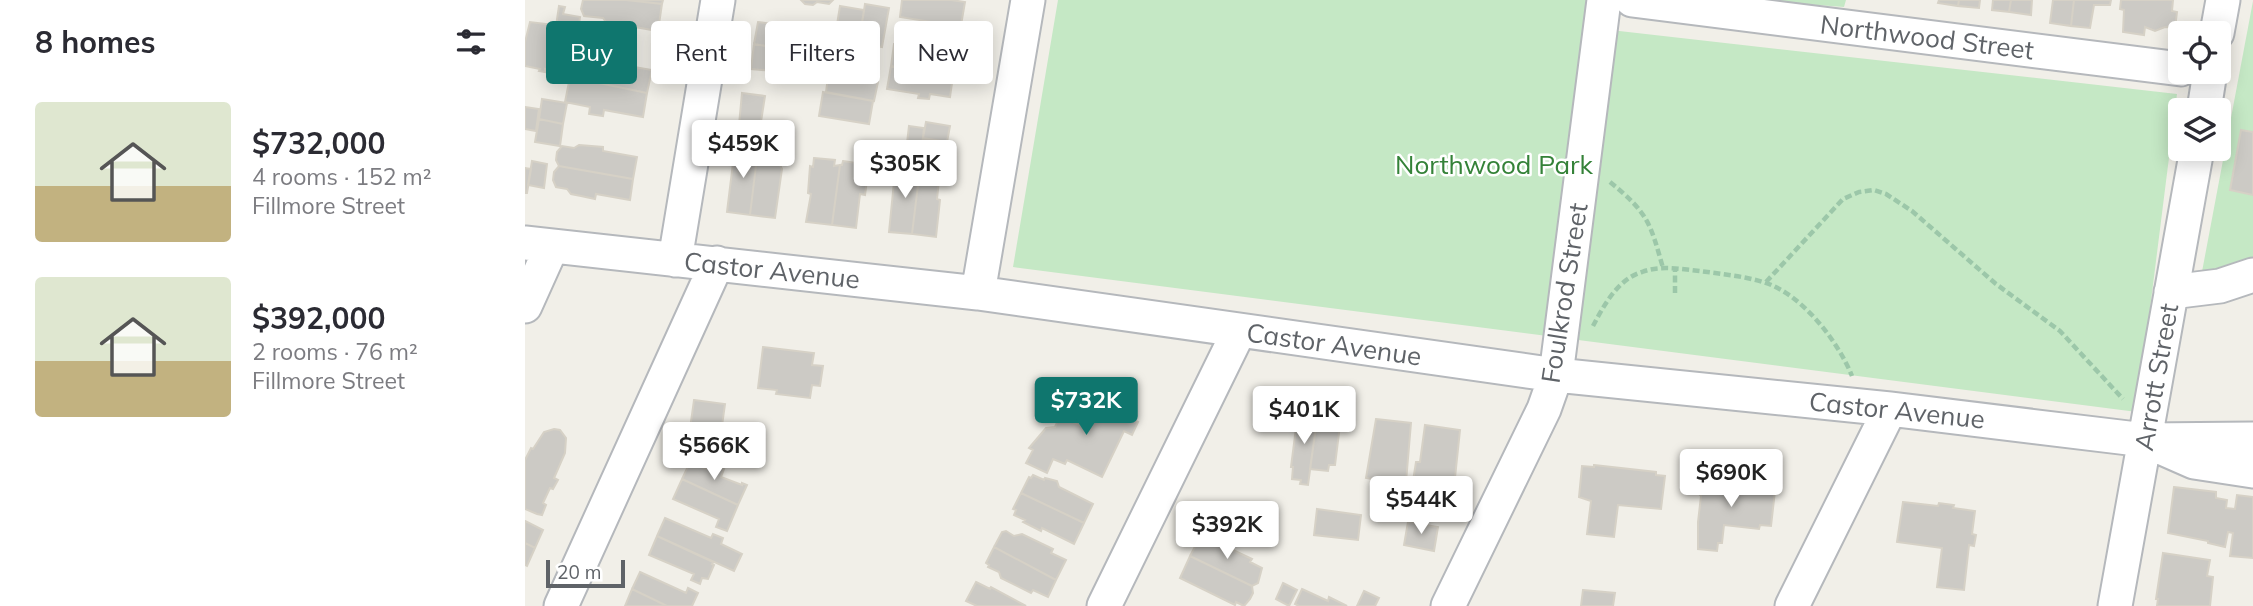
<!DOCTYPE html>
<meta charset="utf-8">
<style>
:root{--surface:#fff;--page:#f2f2f3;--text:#2b2b33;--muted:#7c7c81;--accent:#0f766e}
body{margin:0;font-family:Mulish,sans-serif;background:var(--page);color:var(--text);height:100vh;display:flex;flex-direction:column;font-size:26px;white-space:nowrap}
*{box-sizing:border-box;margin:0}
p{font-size:23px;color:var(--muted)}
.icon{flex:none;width:38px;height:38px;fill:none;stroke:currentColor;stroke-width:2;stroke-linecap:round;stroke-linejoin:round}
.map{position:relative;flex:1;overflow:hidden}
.details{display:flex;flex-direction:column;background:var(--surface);width:525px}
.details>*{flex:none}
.top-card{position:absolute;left:21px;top:21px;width:665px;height:63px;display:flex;gap:14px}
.controls{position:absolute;left:1643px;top:21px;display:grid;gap:14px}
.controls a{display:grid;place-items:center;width:63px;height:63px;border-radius:7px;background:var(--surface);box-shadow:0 4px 18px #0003;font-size:35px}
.scale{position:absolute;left:21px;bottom:18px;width:79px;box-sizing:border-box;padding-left:7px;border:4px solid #5f6368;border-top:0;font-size:19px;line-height:24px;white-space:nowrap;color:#5f6368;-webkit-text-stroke:5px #fff;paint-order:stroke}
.price{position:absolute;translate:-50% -60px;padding:0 16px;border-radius:7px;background:#fff;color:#222;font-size:23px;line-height:46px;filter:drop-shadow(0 2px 4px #0008)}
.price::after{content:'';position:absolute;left:50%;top:42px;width:21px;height:16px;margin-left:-10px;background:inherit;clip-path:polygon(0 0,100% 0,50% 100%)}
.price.selected{background:var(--accent);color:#fff}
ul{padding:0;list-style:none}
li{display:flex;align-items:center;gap:21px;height:175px;padding:0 35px}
li span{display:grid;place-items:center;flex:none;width:196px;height:140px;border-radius:7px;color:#555}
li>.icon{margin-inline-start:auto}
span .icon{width:84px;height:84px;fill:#fffc;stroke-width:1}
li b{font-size:30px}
h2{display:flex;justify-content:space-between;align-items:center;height:84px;padding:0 35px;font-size:30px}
.chip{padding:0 24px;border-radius:7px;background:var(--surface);box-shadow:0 4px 18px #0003;font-size:24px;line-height:63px}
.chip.selected{background:var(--accent);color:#fff}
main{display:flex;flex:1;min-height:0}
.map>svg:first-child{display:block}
</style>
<main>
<section class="details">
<h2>8 homes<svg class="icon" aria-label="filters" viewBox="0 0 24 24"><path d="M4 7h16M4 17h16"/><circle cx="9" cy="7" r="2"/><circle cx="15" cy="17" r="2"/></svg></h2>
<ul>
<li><span style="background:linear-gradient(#dfe7d0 60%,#c2b280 0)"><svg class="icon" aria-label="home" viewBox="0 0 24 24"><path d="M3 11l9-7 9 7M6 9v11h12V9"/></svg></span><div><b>$732,000</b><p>4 rooms · 152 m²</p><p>Fillmore Street</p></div></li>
<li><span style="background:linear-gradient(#dfe7d0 60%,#c2b280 0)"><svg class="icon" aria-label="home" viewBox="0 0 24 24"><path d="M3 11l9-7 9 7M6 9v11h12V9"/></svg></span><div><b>$392,000</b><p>2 rooms · 76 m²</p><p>Fillmore Street</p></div></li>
</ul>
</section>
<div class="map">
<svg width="1728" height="606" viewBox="0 0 1728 606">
<rect width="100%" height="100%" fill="#f1efe8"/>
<!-- green -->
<path fill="#c5e8c5" d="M533,0h530l-4,27 593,67 -40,318 -1124,-145z
M1228,0h93l-2,7z
M1728,1v264l-52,12z"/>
<!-- building -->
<path fill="#cccac5" stroke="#d6d1c6" stroke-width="2" d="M101,0h37l-1,4z
M101,0l36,4 -4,27 -52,-9 -3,-4 -19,-2 -3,-7 2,-9z
M276,0h32l-4,4 -12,-2 -4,3 -8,-1z
M377,0h49l14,2 -5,29 -3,-1 1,-6 -15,-2 -1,5 -10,-2v-3l-32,-5z
M1414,0h20l-1,6 -20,-3z
M1434,0h21l-1,8 -21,-2z
M1468,0h18l-2,12 -17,-2z
M1486,0h21l-1,15 -22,-3z
M1528,0h21l-3,26 -21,-3z
M1549,0h37l-1,5h-16l-4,23 -19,-2z
M1596,0h52l-1,11 5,1 -2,16 -10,-1 -10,4 -10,-4 -1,8 -21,-3 1,-22 -4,-1z
M340,4l24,4 -7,39 -23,-4z
M34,6l6,1 -2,7 17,3 -6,43 -24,-4 -2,14 -3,-1v3l-6,-1 1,-2 -15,-3v-24l5,-20 25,3 -2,8h2z
M315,6l24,4 -5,31 -24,-4z
M233,22l36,5v-4l19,3 -1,5 9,1 -3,23 -64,-11z
M229,44l64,11 -4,23 -9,-1 -1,4 -7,1 -12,-4v-6l-34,-3z
M369,44l44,5 -1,6 19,2 -3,19 -62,-10z
M52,60l17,4 6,-3 52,9 -5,23 -77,-16 2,-12z
M366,66l62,10 -3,21 -20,-3 -1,5 -11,-1 1,-4 -32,-5z
M45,77l77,16 -4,24 -39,-7 -1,6 -14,-2 1,-7 -25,-5z
M303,77l50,5 -4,19 -48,-9z
M298,92l50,9 -4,23 -50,-8z
M217,93l23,3 -5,32 -21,-3z
M17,99l25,4 -4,21 -24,-5z
M0,107l14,2 -3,22 -11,-2z
M14,119l24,5 -3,22 -25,-4z
M401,122l24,4 -3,16 -24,-4z
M384,126l15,2 -3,26 -15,-2z
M1716,130l12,2v63l-23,-5z
M221,143l6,1 6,5 -8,66 -23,-3 6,-49 4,-5 2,-12z
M54,145l24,2v4l34,6 -4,22 -74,-13 -3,-6 1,-8 5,-6 12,2z
M242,146l8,1 5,4 -1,12 3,6 -7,49 -25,-3 8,-66z
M289,158l21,2 -1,6 6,-1 -8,60 -26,-3 5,-28 -3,-1 2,-27 3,1z
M7,161l15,3 -3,24 -16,-3z
M318,161l20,3 -1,9h6l-3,22 -5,-1 -4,34 -24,-3 8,-60h2z
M382,163l8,1 5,5 -8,65 -23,-2 5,-50 5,-5 1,-11z
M404,165l7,1 4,5 -3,28 3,1 -4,37 -24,-3 8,-65z
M34,166l74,13 -3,21 -34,-6 -1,5 -14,-3 -10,-2 -4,-5 -11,-2 -3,-7 1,-8z
M0,168l6,1 -4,24h-2z
M238,347l51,6 -2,12 11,1 -3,20 -8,-1 -2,13 -34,-4 1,-4 -19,-2z
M577,390l34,16 -6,12 8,4 -6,13 -8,-4 -22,46 -35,-17 -2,4 -12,-5 -6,14 -21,-10 7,-13 -4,-2 17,-20 9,-1 5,-11 24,11z
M169,400l31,4 -4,29 -31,-4z
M775,410l18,2 -10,73 -8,-1 1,-4 -9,-1 1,-12h-2l6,-47h2z
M793,412l20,3 -1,9 3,1 -5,40h-6l-1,6 -18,-2z
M851,419l35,4 -5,59 -2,5 -6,-2 -1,7 -15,-2v-6l-5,-1 1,-3 -12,-2z
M900,425l35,5 -6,57 -15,-3 -1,15 -22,-3 2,-14 -5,-1 3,-19h4z
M29,429l6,1 6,8 -1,15 -11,25 4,2 -5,9 -3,-1 -7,15 3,2 -4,10 -5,-1 -12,-5v-49l6,-12 2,1 11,-17z
M165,462l16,7 3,-6 15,6 -3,8 21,8v-2l5,2 -9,20 -56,-26z
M1069,465l62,7v3l9,1 -4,33 -43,-4 -4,32 -27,-3 4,-33 -12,-4 3,-31 12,1z
M508,475l11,5 1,-2 12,3 2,6 34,17 -9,19 -63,-30 8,-16 2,1z
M1201,476l14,2v4l24,3 -1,5 12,1 -4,35 -11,-1 -1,4 -35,-4 -2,18h-4l-1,8 -19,-2v-27l3,-26 -2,-2 4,-16 23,2z
M157,479l56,26 -11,26 -11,-4 3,-8 -46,-20z
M1649,487l42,5v6l11,2 -1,8 9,1 2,-14 16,2v61l-23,-2 3,-23 -5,-1 -3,15 -17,-4v-2l-40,-8z
M496,493l63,30 -10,21 -32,-16 -1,3 -18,-9 2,-2 -11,-5 2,-5 -3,-1z
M1378,502l35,4 1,-3 15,2 -1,3 22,3 -3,23 4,1 -2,11 -5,-1 -5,45 -27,-3 5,-39 -45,-6z
M792,509l44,6 -3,25 -44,-5z
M140,518l46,20 2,-4 10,4 -2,6 21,10 -8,17 -77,-35z
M0,521l18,9 -8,18 -10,-5z
M883,522l30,5 -4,24 -30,-6z
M481,531l8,5 8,-2 31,15 -2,4 15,7 -10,20 -62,-33 8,-15z
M676,535l51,24 -2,3 12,6 -4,15 -6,3 -62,-30z
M132,536l56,26 -1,2 2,1 -6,14 -6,-1 -2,6 -9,-4 3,-6 -45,-19z
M0,543l10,5 -8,18 -2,-1z
M469,547l62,33 -8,17 -15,-7 -2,3 -30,-15 -2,-6 -11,-5 1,-2 -3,-2z
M1638,553l47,7 -3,16 6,1 -3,29h-53l1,-7h-2z
M665,556l62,30 1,7 -3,6 -6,7 -8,-4 -1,3 -55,-27z
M115,572l46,21 2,-5 10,5 -6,13h-25l-35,-17z
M451,582l14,7 1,-2 35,19h-49l-11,-5z
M758,583l14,7 -8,16 -13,-7z
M107,589l35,17h-42z
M777,589l26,12 1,-4 18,9h-48l-4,-2z
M1058,590l32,3 -2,13h-32z
M839,591l15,7 -4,8h-18z"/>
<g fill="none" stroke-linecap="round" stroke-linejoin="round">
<defs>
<path id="minor" d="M1107,0l549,69
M1692,33l6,-33
M1679,110l6,-38
M0,243l453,50 578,82 334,34 255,31 108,-1
M150,260l43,-260
M1646,292l49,-6 33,-11
M453,293l50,-293
M0,306l27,-60
M1628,444l41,18 59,9
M36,606l156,-343
M579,606l135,-275
M923,606l96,-197 12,-34 48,-375
M1267,606l98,-197
M1590,606l82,-457"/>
</defs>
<!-- minor casing -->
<use href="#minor" stroke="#b5b8bc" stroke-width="37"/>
<!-- path -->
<path stroke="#9cc7a9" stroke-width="4.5" stroke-dasharray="7 3.5" stroke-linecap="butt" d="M1085,182c38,31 40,40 53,86
M1241,282l77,-83 16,-7 15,-2 12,4 26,17 84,73 64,47 63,68
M1150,293v-24
M1068,326c11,-21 25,-47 49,-54 18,-7 39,-3 58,-1 21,3 43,5 63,11 38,11 75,59 89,94"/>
<!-- minor -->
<use href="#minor" stroke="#fff" stroke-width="33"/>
</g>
<g text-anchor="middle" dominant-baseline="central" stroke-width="5" stroke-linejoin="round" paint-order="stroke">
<!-- street labels -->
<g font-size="26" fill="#5f6368" stroke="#fff">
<text transform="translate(1402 37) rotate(7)">Northwood Street</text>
<text transform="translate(247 270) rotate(6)">Castor Avenue</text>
<text transform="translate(1039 293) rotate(-81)">Foulkrod Street</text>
<text transform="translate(809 344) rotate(8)">Castor Avenue</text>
<text transform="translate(1631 377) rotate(-80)">Arrott Street</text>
<text transform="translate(1372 410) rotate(6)">Castor Avenue</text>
</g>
<!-- park labels -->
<g font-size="26" fill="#348238" stroke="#fff">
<text x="969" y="164">Northwood Park</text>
</g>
</g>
</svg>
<div class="controls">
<a><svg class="icon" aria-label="locate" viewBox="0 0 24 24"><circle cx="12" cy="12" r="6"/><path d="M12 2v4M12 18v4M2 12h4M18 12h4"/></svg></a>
<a><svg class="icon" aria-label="layers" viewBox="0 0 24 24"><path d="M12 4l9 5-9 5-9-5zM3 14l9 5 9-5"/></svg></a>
</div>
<div class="scale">20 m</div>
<b class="price" style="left:218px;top:180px">$459K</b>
<b class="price" style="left:380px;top:200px">$305K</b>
<b class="price selected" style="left:561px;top:437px">$732K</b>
<b class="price" style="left:779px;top:446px">$401K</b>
<b class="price" style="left:189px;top:482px">$566K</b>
<b class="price" style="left:1206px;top:509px">$690K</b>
<b class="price" style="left:896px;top:536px">$544K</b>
<b class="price" style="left:702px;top:561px">$392K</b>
<div class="top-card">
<a class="chip selected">Buy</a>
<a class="chip">Rent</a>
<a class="chip">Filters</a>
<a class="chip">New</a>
</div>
</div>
</main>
